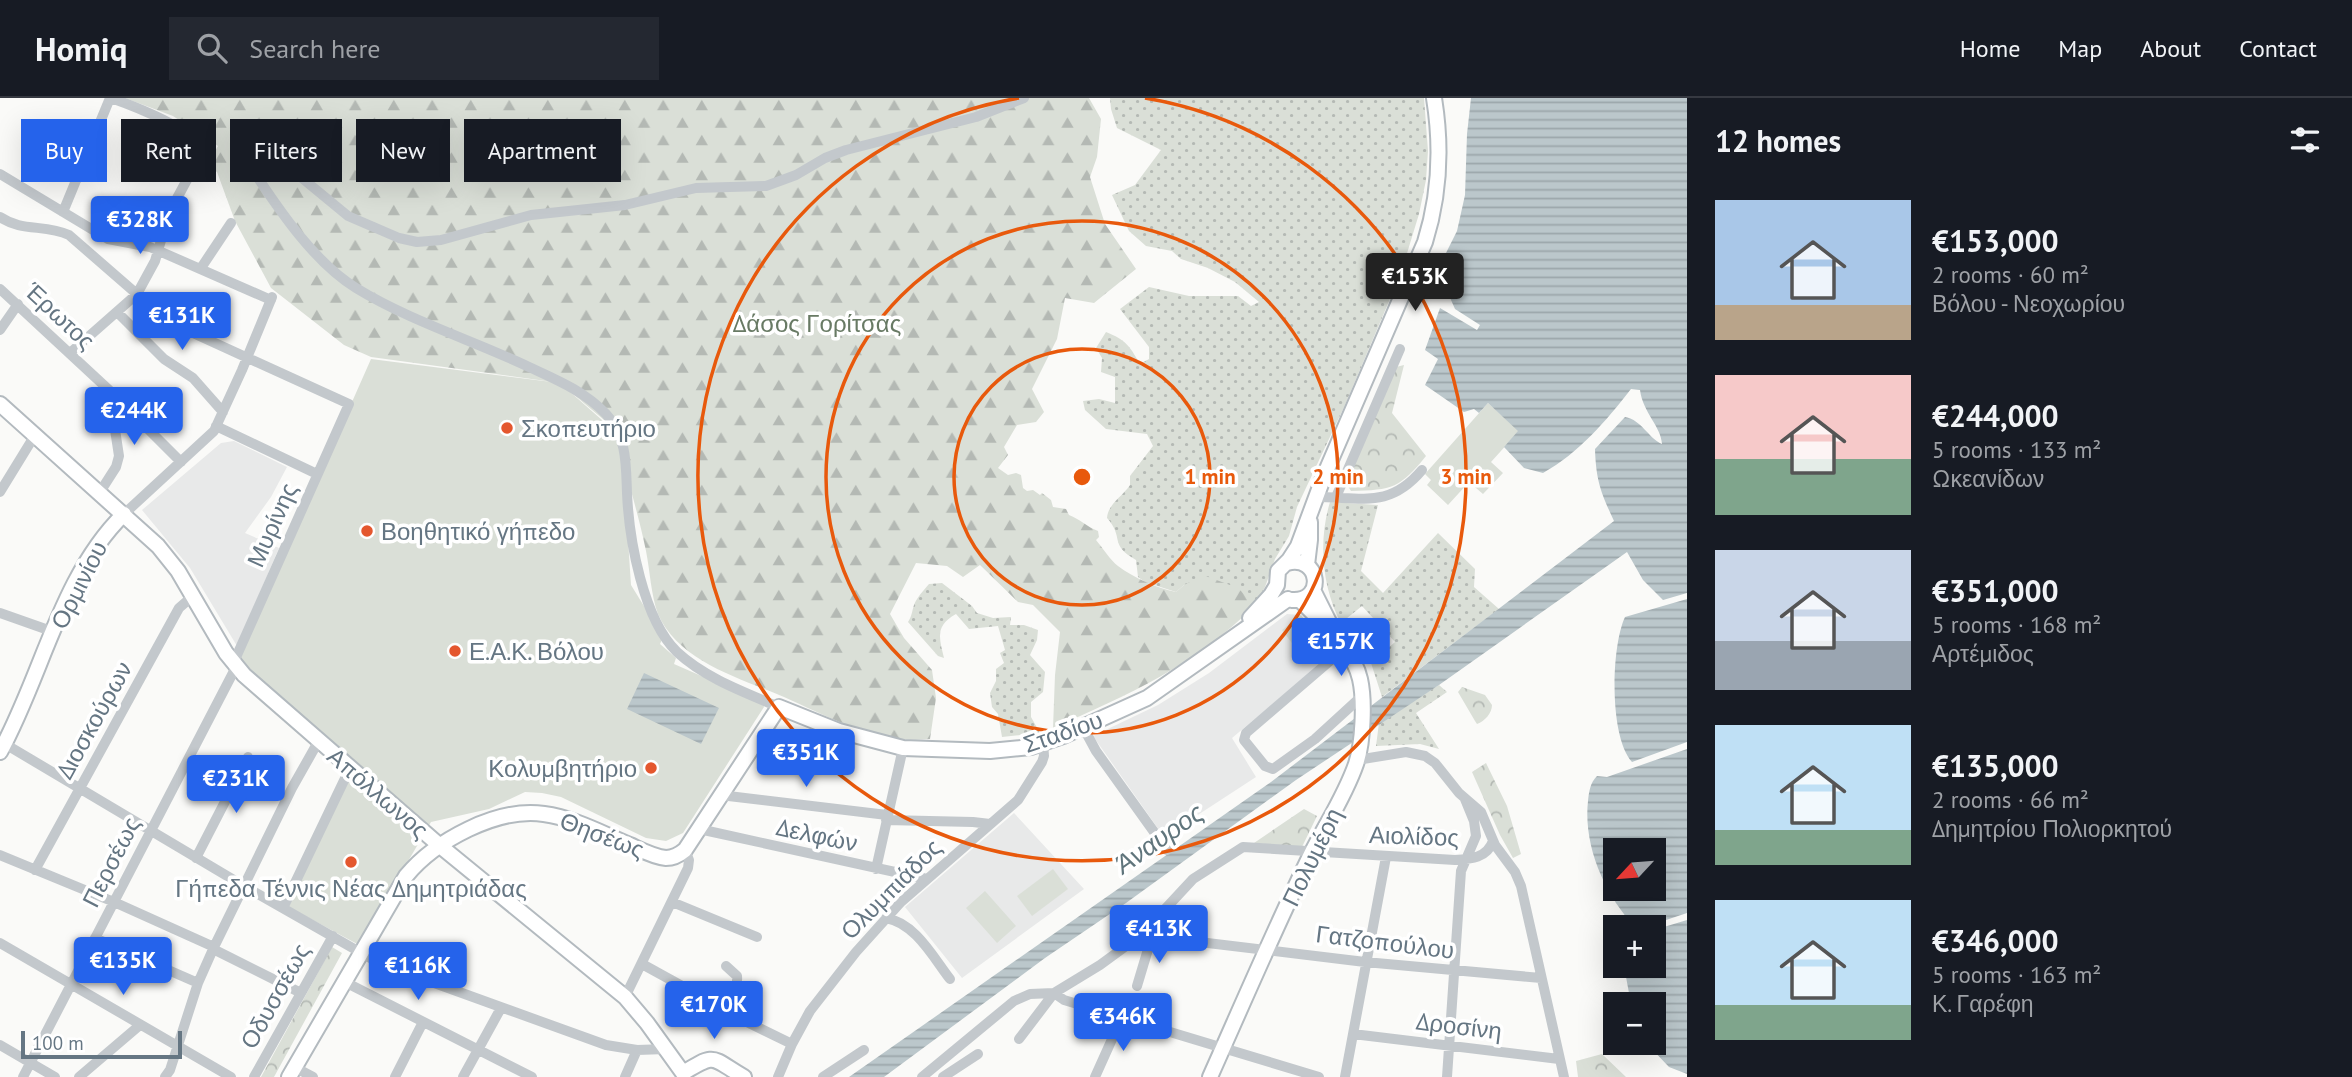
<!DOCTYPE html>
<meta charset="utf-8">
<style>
:root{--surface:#171b24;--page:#242831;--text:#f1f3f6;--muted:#9ea1a6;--line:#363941;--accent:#2563eb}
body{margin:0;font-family:"PT Sans",sans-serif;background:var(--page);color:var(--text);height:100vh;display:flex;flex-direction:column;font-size:26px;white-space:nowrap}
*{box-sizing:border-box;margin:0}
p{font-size:23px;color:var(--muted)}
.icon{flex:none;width:38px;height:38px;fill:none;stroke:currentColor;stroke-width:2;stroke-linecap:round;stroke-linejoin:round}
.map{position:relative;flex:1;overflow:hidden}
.side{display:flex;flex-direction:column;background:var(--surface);width:665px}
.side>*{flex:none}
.guide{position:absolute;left:21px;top:21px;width:665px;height:63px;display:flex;gap:14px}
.needle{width:46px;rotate:244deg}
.buttons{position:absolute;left:1603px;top:740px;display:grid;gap:14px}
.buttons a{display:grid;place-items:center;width:63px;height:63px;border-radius:0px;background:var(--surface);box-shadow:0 7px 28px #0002;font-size:35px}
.scale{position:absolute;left:21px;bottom:18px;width:161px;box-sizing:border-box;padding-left:7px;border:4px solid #657683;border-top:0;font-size:19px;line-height:24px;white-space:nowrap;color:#657683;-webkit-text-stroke:5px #fff;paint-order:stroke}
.price{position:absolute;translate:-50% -60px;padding:0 16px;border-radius:7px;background:var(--accent);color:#fff;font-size:23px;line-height:46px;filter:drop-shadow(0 2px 4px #0008)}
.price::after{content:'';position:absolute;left:50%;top:42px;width:21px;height:16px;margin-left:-10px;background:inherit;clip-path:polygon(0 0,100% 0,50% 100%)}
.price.on{background:#222;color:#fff}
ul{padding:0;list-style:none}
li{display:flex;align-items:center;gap:21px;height:175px;padding:0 28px}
li span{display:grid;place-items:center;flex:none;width:196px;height:140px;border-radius:0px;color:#555}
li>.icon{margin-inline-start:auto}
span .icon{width:84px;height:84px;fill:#fffc;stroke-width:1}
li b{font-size:30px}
h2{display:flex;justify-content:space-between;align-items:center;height:84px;padding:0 28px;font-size:30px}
.chip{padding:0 24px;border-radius:0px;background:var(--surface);box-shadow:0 7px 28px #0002;font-size:24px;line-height:63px}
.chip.on{background:var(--accent);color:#fff}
header{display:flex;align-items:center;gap:42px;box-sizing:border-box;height:98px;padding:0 35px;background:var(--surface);border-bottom:2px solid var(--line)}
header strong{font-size:33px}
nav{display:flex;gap:38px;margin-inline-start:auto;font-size:24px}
.search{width:490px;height:63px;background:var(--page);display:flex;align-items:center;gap:18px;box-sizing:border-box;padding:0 24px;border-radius:0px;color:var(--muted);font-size:26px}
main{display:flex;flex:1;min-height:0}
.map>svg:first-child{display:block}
</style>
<header>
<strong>Homiq</strong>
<div class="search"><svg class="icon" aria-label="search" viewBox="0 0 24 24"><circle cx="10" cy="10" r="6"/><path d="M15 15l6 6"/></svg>Search here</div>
<nav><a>Home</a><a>Map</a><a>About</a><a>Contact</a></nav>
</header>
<main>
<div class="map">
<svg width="1687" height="979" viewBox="0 0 1687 979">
<defs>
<pattern id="grass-dots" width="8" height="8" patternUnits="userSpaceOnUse" patternTransform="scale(1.75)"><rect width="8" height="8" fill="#dadfd7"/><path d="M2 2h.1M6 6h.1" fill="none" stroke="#b4b9b4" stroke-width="1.8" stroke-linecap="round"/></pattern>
<pattern id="forest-firs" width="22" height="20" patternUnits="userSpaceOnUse" patternTransform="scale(1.75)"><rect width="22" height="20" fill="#dadfd7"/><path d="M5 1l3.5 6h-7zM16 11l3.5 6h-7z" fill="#b4b9b4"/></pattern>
<pattern id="park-crowns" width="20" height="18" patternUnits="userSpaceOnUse" patternTransform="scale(1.75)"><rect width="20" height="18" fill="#dadfd7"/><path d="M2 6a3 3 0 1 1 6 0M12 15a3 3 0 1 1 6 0" fill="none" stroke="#b4b9b4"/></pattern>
<pattern id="water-rules" width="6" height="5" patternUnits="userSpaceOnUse" patternTransform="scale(1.75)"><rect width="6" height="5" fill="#bbc7cb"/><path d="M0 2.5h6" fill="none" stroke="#9ca6aa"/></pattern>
</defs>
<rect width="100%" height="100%" fill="#fafaf8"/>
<!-- built -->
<path fill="#e8e9e9" d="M234,343l53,26 -16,30 -26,36 34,15 -42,98 -47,-78 -48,-58 79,-67z
M1287,516l14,1 30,40 -99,83 24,39 -92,60 -71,-101 65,-31 51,-32z
M1014,715l70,76 -122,89 -57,-71z"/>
<!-- grass -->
<path fill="url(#grass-dots)" d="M1110,0h314l4,53 -2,29 -7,34 -18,59 -56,132 -48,102 -8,29 -14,23 -10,28 -10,18 -71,-20 -8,7 -31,-10 -7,-5 -2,-17c-28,-16 -11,-22 -29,-42 1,-14 15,-21 23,-33v-9l23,-30 -6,-12 -41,-5 -21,-19 -2,-9 16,-2 16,4v-26l-14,-5 1,-14 -6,-10 10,-16c20,8 23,13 34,32l9,-5v-12l-29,-38 29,-22 40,9h49l13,10 8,-4 -24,-20 -27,-14 -27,-9 -9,-8 -26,-5 -17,-15 -17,-36 23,-10 26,-35 -44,-22 -6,-19z
M1330,404l48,3 -17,66 22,22 55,-60 37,36 -1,18 25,22 -117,88 -11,-34 24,-21 -33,-36 -21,17c-19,-35 -23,-82 -11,-121z
M942,485l30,23 5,7 16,5 18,-1 -1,8h14l14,5 -1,10 -7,15 15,17 -2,20 -12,10v15l9,16 -38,4 -4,-23 -6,-7 -2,-14 6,-12v-12l8,-6 -4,-10 5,-3 -7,-24 -29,3 -13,-15c-21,12 -17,23 -12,44l-6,-2 -30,-34c4,-6 4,-11 6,-17 3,-8 10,-15 15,-21z
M1439,587l8,7 -31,21 23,36 -19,-5 -44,2 3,-23z"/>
<!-- forest -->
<path fill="url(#forest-firs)" d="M125,0h964l12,21 -4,38 -7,20 15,47 31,45 -42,34 -29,-5 -8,41 -25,50 12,23 -8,10 -19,3 -13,22 4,8 -10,13 10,7 8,-2 5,2 2,13 4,3 6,-1 7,5 2,-2 9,7 2,7 13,2 3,6c11,4 18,12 29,16l1,6 -3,3c6,7 15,21 22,26 16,12 39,22 58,26l8,-7 19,-10 35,13 17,17c-59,60 -127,90 -202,123l2,-53 5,-43 -27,-27 -15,-3 -38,-37 -17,12 -16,-11 -31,-3 -26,51 14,24 28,32 4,28 -6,41c-51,6 -101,-22 -146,-42 -44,-19 -105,-35 -126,-83 -7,-19 -8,-43 -12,-63 -4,-20 -9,-38 -14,-57 -5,-18 -6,-39 -9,-58l-63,-53 -189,-26 -27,-12 -73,-57 -36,-67 -18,-49 -10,-7 11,-19 -45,-30z"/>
<!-- park -->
<path fill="url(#park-crowns)" d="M1404,267l-12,48 34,43c-26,32 -33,34 -75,35l-5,-8 50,-116z
M1462,589l23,8 7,10c0,8 -7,16 -15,19l-2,-3 -17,-29z
M1486,665l21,43 14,48 -8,4 -13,-23 -28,-63z
M1304,711l13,7 -15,31 -48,-4z
M332,849l10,6 -68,124h-13z
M1602,956l24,23h-48l-2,-16z"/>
<!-- pitch -->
<path fill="#dadfd7" d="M371,261l189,24 42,37 20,28 9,137 32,52 -3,7 16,14 -2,6 89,39 1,4 -81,126 -17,8 -20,-3 -85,-41 -19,-4 -17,-1 -36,17 -58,13 -72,123 -72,-39 68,-142 -118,-102z
M1488,305l31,28 -28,31 12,11 -20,21 -14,-12 -21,23 -21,-20 4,-5 -6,-6z
M1301,517l22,30 -19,14 -22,-29z
M1053,771l15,20 -36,27 -15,-20z
M985,793l31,35 -19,17 -31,-35z"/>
<!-- water -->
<path fill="url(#water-rules)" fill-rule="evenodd" d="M1471,0h216v495l-24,7 -20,-20 -16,-28 -188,133 -143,95 -170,123 -81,55 -161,119h-35l422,-295 343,-261c-13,-28 -18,-40 -19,-72l30,-32c17,3 23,21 37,27 -1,-18 -19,-31 -22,-54l-9,-1c-25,32 -52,64 -88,84l-19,-5 -20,-21 14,-16 -30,-28 -9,10 -5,-4 -10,3 -39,-27 13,-26 -13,-9 15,-42 37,22 3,-5 -25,-16 -15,-34 4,-18 13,-26 8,-36 2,-61z
M1687,501v143l-55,20c-23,-25 -21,-115 -7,-145z
M644,575l75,35 -18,36 -74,-35z
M1687,651v164l-42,14h-10c-30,-32 -52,-81 -47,-126 1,-9 2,-18 9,-25l10,1zM1615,752h39v39h-39z
M1687,822v154l-18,-7 -19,-20 -2,-4h6v-39h-23l-7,-38h30v-36z"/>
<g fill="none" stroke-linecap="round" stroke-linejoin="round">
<defs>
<path id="secondary" d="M0,306l158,142 20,25 48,82 18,22 195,170 186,152 22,26 36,50c34,-21 28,-15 61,4
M1287,465c33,-9 39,39 5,37
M1307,467l3,-25v-18
M1313,492l19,38
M1250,520l21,-23 6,-10 1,-14 11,-11 9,-14 26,-70 101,-234c15,-48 17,-95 9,-144
M0,654c42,-76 61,-177 124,-238
M289,979l117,-201c29,-35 91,-69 138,-62 30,4 59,20 86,31 11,5 24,12 36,13 7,0 13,-3 19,-8l94,-143 60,24 64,17 87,3 41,-4 32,-11 84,-38 141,-99
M1210,979c33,-74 65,-149 101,-223 15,-30 34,-58 45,-90 7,-21 9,-63 4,-85 -7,-31 -39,-57 -60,-79"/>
</defs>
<!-- secondary casing -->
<use href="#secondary" stroke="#b3babf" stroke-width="18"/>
<!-- street -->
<path stroke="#c3c8cc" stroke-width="10" d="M0,76l108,65 42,8 121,53
M63,114l47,-114
M0,119c22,15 45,7 69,18l100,87 180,82 -116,260
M201,170l30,-45
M0,191l109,101 72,72
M118,215l46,46 29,19 30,34
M0,232l18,-26
M70,255l67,-59 18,-33 14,-48 33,-61c-2,-21 -71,-47 -91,-54
M216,328l101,48
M0,394l35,-57
M100,394l16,-25 3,-11 -10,-66
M1316,399c46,0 73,12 106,-27
M1336,399l64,-148
M124,416l90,-83 28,-61 30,-73
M0,515l54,19
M1345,550l-99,85 -2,7 21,26 8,3 42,-30 47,-43
M779,609c-35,-15 -74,-29 -102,-55 -34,-33 -48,-113 -50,-159 -1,-28 0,-57 -21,-79 -22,-23 -49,-34 -77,-47 -57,-27 -119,-46 -173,-79 -42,-26 -77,-78 -104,-119 -3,-12 1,-20 12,-24l6,1 21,23 57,47 51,22 18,4 24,-2 90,-25 94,-10 71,-17 70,-2 30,-11 29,-17 21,-8 130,-33 48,-19
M1083,629l13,24 71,99
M0,643l244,145 135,77 227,82 31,5 29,-1
M1357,662l49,-8 19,4 10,7 24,30 22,19 14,33 20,27 6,14 43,191
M720,697l167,20
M886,722l87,2 17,2
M699,731l228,50
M0,757l114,47 100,45
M196,760l52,-101
M876,771l27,-121
M35,772l144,-262 15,-13
M672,804l85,35
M283,810l67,-140
M886,820c29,5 47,39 64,61
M1141,837l224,27 176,16
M95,840l103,45
M0,845l231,134
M213,851l88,44
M642,866l109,60 41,20
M343,883l189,96
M1137,888l15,-50
M625,899l63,-129 1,-8 -4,-10
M723,909c10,-6 15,-19 14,-31l-11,-10
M1353,936l206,25
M1019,941l35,-46 10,7 255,77
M0,947l55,32
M294,969l19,10
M23,979l213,-410
M79,979l61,-52
M165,979l5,-7 28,-87 16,-36 78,-159 26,-46
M254,979l79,-141
M395,979l28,-55
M463,979l38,-69
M625,979l12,-27
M778,979l14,-33 18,-33 46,-59 45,-50 117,-102 24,-38 2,-6 -1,-13
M823,979l41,-27
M922,979l92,-76 16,-7 24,-1 46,-28 41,-30 52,-56 50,-32 212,13c16,-1 32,-2 38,-19
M943,979l35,-23
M1095,979l27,-60
M1345,979l41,-220
M1447,979l14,-206 15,-35 -2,-15 -9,-22"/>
<!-- secondary -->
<use href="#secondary" stroke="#fff" stroke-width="14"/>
</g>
<!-- distance rings -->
<g fill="none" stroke="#e8590c" stroke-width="3.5">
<circle cx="1082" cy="379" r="128"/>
<circle cx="1082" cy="379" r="256"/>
<path d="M1145 0A384 384 0 1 1 1019 0"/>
</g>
<!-- markers -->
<g fill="#e4572e" stroke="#fff" stroke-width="2.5">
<circle cx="507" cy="330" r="7"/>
<circle cx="367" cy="433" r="7"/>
<circle cx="455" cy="553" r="7"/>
<circle cx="651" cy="670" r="7"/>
<circle cx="351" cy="764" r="7"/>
</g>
<g text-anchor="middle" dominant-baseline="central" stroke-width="7" stroke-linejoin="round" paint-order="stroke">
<!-- street labels -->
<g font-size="24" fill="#657683" stroke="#fff">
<text transform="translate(60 218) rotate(43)">Έρωτος</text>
<text transform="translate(272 427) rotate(-66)">Μυρίνης</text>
<text transform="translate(79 487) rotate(-63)">Ορμινίου</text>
<text transform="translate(94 622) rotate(-61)">Διοσκούρων</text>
<text transform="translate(1063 634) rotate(-19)">Σταδίου</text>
<text transform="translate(378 695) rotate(41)">Απόλλωνος</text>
<text transform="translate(602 737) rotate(21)">Θησέως</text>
<text transform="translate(817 737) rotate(12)">Δελφών</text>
<text transform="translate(1414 738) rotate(2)">Αιολίδος</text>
<text transform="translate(1312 759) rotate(-64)">Πολυμέρη</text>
<text transform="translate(111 764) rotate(-63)">Περσέως</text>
<text transform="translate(891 791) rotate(-45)">Ολυμπιάδος</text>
<text transform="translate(1385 844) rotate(7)">Γατζοπούλου</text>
<text transform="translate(275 898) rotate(-61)">Οδυσσέως</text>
<text transform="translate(1459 928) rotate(7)">Δροσίνη</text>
</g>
<!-- park labels -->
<g font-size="24" fill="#687a64" stroke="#fff">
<text x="817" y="225">Δάσος Γορίτσας</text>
</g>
<!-- poi labels -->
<g font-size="24" fill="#657683" stroke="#fff" text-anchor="start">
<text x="521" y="330">Σκοπευτήριο</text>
<text x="381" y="433">Βοηθητικό γήπεδο</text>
<text x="469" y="553">Ε.Α.Κ. Βόλου</text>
<text x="637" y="670" text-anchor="end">Κολυμβητήριο</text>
<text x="351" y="790" text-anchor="middle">Γήπεδα Τέννις Νέας Δημητριάδας</text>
</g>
<!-- water labels -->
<g font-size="26" font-style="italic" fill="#60757c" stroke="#fff">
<text transform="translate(1159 740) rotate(-35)">Άναυρος</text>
</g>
</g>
<circle cx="1082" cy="379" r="10" fill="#e8590c" stroke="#fff" stroke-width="3.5"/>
<g font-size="21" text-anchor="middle" font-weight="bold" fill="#e8590c" stroke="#fff" stroke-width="7" stroke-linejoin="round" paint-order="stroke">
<text x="1210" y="386">1 min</text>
<text x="1338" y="386">2 min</text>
<text x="1466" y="386">3 min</text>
</g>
</svg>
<div class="buttons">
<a><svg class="needle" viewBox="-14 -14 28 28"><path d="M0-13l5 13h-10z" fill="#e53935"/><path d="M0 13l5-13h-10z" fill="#9ea1a6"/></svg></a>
<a>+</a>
<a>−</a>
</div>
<div class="scale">100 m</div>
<b class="price" style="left:140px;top:158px">€328K</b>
<b class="price on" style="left:1415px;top:215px">€153K</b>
<b class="price" style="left:182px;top:254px">€131K</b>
<b class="price" style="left:134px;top:349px">€244K</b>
<b class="price" style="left:1341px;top:580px">€157K</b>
<b class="price" style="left:806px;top:691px">€351K</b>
<b class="price" style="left:236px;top:717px">€231K</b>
<b class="price" style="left:1159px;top:867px">€413K</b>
<b class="price" style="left:123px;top:899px">€135K</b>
<b class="price" style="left:418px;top:904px">€116K</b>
<b class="price" style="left:714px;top:943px">€170K</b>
<b class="price" style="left:1123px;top:955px">€346K</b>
<div class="guide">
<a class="chip on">Buy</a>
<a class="chip">Rent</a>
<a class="chip">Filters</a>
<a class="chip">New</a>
<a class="chip">Apartment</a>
</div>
</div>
<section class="side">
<h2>12 homes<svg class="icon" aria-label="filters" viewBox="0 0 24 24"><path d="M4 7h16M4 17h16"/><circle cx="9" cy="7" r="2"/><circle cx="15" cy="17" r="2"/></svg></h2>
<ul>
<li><span style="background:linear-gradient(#a9c7e8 75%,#b9a48a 0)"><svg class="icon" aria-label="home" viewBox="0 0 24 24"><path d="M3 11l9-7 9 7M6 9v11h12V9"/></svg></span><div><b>€153,000</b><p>2 rooms · 60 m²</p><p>Βόλου - Νεοχωρίου</p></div></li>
<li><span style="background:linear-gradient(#f6c9c9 60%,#7fa58c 0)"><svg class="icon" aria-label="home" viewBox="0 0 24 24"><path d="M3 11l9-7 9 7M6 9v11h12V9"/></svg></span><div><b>€244,000</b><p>5 rooms · 133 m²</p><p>Ωκεανίδων</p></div></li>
<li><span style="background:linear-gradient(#c9d6e8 65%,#9aa5b1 0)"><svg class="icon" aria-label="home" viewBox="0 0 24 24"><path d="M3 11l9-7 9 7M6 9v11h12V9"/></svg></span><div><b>€351,000</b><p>5 rooms · 168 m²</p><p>Αρτέμιδος</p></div></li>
<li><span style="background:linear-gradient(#bfe0f5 75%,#7fa58c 0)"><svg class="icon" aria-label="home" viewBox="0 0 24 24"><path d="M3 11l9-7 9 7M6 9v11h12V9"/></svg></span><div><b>€135,000</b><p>2 rooms · 66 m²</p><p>Δημητρίου Πολιορκητού</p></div></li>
<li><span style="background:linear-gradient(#bfe0f5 75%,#7fa58c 0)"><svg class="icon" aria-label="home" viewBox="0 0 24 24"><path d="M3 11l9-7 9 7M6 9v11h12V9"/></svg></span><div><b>€346,000</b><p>5 rooms · 163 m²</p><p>Κ. Γαρέφη</p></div></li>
</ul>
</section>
</main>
